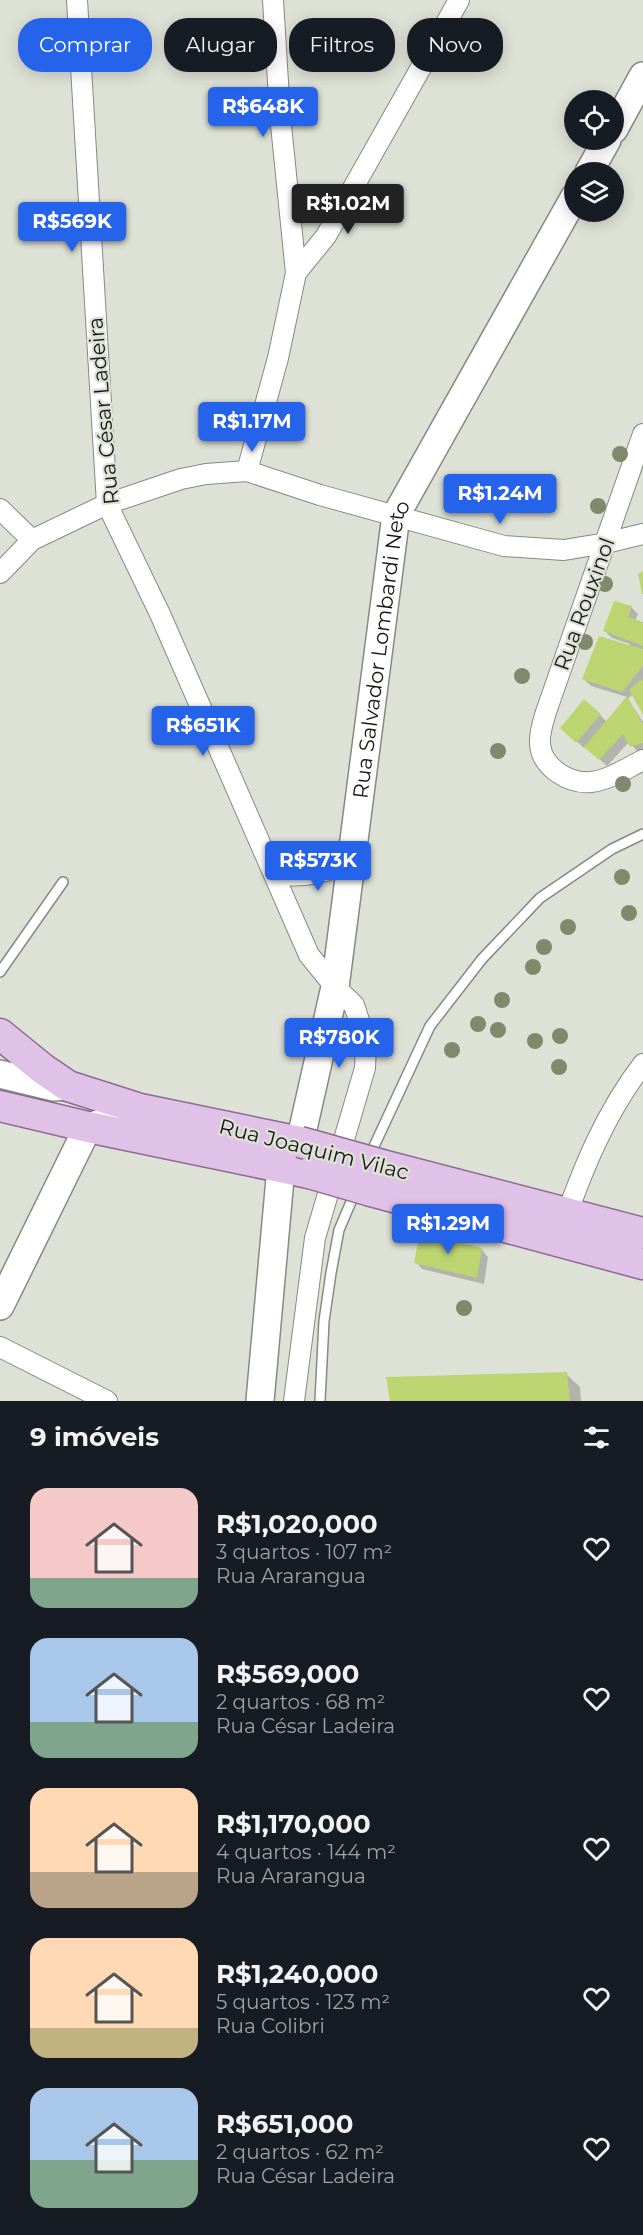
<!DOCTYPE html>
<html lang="pt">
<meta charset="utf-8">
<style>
:root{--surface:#171b24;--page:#20242c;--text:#f1f3f6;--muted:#9ea1a6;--accent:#2563eb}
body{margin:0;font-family:Montserrat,sans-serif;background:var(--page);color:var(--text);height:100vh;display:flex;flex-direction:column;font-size:22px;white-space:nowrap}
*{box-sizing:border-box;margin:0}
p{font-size:20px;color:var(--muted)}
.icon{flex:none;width:33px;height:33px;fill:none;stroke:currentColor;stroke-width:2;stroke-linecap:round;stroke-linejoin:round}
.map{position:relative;height:1401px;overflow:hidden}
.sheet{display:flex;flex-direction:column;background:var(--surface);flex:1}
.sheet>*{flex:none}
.hud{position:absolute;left:18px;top:18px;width:608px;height:54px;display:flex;gap:12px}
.controls{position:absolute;left:564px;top:90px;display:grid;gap:12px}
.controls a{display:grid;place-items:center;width:60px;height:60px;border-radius:50%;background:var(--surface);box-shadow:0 3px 15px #0003;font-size:30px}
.price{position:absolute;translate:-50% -51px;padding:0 14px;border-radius:6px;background:var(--accent);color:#fff;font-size:20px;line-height:39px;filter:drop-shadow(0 2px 3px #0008)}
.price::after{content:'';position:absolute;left:50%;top:36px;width:18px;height:14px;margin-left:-9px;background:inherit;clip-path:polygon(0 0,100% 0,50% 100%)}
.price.on{background:#222;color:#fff}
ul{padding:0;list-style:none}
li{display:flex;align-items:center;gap:18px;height:150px;padding:0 30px}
li span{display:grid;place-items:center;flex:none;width:168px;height:120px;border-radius:18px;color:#555}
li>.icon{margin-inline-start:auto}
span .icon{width:72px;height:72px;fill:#fffc;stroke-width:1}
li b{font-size:26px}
h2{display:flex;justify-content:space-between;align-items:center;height:72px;padding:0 30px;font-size:26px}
.tag{padding:0 21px;border-radius:24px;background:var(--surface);box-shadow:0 3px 15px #0003;font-size:21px;line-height:54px}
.tag.on{background:var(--accent);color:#fff}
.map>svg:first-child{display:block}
</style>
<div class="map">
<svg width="643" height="1401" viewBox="0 0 643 1401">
<rect width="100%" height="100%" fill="#dee2d6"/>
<!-- shadow -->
<path fill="#0003" d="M631,607l7,7 -3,7 8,3v88l-10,-18 -5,5 15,23v30l-4,1 -10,-11 -22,24 -21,-20 -2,2 -22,-20 38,-13 7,7 20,-25 -36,-11 -7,-7 45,-32 1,-3 -18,-6 -7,-7z
M482,1250l6,7 -4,27 -62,-15 -6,-7z
M566,1374l14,13 1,14h-190z"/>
<!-- building -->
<path fill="#bcd570" d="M643,571v23h-1l-4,-20z
M614,601l18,5 -4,11 15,5v24l-40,-15z
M599,636l44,13v17l-21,26 -40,-13z
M641,679l2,2v34l-14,-25z
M627,696l16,29v18l-13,4 -7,-13 -24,26 -15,-13z
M584,699l17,15 -25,29 -16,-15z
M420,1232l62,16 -5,30 -63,-15z
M567,1372l3,29h-180l-4,-24z"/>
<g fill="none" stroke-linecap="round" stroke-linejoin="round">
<defs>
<path id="service" d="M0,972l63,-90
M369,1157l61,-131 52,-67 58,-61 72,-49 31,-15
M320,1401l4,-80 7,-48 8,-43 17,-40"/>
<path id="minor" d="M77,0l30,504 53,110 149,341 26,32 19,18 12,37 -1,26 -50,170 -21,163
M273,0l7,115 16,158
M643,434l-97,278c-3,10 -7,21 -6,32 2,24 29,40 51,38 18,-2 36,-14 52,-22
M247,471l31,-113 18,-85 30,-37 133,-236
M0,509l32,31
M0,573l32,-33 75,-36 74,-25 25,-5 41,-3 73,24 184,51 60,4 42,-7 37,-9
M274,874c29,4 53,0 79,-15
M564,1222c20,-56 42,-110 79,-158
M0,1347l107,54"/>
<g id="secondary">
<path d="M614,129l29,-53"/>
<path d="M589,172l18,-32"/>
<path d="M0,1074l53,13 15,-1"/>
<path id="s1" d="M300,1142l35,-155 61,-472 178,-317"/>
<path d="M0,1306l88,-179 19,-6"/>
<path d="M260,1401l23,-256"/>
</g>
<path id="primary" d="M0,1034l43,35 25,17 72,23 160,33
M0,1106l88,21 221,46
M382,1165l261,68
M371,1191l272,73"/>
</defs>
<!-- service casing -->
<use href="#service" stroke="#878a80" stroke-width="12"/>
<!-- minor casing -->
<use href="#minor" stroke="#878a80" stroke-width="22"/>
<!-- secondary casing -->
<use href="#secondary" stroke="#878a80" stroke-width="30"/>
<!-- primary casing -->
<use href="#primary" stroke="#8c6b93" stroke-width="33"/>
<!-- service -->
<use href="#service" stroke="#fff" stroke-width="9"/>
<!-- minor -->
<use href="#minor" stroke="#fff" stroke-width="20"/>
<!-- secondary -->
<use href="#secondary" stroke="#fff" stroke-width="27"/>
<!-- primary -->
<use href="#primary" stroke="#e0c1e8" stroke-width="30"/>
<defs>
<path id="primary-bridge" d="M300,1142l82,23
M309,1173l62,18"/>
</defs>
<!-- primary-bridge casing -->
<use href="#primary-bridge" stroke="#8c6b93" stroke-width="33" stroke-linecap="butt"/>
<!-- primary-bridge -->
<use href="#primary-bridge" stroke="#e0c1e8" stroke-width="30"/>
</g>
<!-- trees -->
<g fill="#81886c">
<circle cx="620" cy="454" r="8"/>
<circle cx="598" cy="506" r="8"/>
<circle cx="605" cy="584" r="8"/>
<circle cx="585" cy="642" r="8"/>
<circle cx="522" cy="676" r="8"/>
<circle cx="498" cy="751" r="8"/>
<circle cx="623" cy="784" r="8"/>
<circle cx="622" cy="877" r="8"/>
<circle cx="629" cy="913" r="8"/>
<circle cx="568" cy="927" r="8"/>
<circle cx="544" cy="947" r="8"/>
<circle cx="533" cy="967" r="8"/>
<circle cx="502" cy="1000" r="8"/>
<circle cx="478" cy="1024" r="8"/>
<circle cx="498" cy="1030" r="8"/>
<circle cx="560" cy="1036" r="8"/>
<circle cx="535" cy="1041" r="8"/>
<circle cx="452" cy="1050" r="8"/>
<circle cx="559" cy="1067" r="8"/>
<circle cx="464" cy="1308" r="8"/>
</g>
<g text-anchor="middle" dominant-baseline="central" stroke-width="4.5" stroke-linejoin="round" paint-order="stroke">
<!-- street labels -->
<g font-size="21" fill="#171814" stroke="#dee2d6">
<text transform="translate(103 411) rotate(-95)">Rua César Ladeira</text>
<text transform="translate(584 604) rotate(-70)">Rua Rouxinol</text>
<text stroke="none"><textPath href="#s1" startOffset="500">Rua Salvador Lombardi Neto</textPath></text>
<text transform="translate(314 1149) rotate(14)">Rua Joaquim Vilac</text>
</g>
</g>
</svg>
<div class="controls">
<a><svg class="icon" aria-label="locate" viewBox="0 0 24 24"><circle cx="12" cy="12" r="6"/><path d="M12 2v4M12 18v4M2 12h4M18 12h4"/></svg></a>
<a><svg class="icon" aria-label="layers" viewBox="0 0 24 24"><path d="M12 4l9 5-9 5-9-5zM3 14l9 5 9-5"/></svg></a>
</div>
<b class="price" style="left:263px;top:138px">R$648K</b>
<b class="price on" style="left:348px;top:235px">R$1.02M</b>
<b class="price" style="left:72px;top:253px">R$569K</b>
<b class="price" style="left:252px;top:453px">R$1.17M</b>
<b class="price" style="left:500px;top:525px">R$1.24M</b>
<b class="price" style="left:203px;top:757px">R$651K</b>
<b class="price" style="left:318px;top:892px">R$573K</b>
<b class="price" style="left:339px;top:1069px">R$780K</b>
<b class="price" style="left:448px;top:1255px">R$1.29M</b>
<div class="hud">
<a class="tag on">Comprar</a>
<a class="tag">Alugar</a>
<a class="tag">Filtros</a>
<a class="tag">Novo</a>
</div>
</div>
<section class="sheet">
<h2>9 imóveis<svg class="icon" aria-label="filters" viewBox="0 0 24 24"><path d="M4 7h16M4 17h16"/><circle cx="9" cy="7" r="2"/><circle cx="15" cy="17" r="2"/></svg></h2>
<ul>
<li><span style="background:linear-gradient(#f6c9c9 75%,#7fa58c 0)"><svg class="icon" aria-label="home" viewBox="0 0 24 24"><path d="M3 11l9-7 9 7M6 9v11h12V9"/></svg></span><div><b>R$1,020,000</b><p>3 quartos · 107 m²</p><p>Rua Ararangua</p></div><svg class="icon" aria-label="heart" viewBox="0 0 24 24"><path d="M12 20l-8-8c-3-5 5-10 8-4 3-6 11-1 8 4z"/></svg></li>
<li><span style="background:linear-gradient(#a9c7e8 70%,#7fa58c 0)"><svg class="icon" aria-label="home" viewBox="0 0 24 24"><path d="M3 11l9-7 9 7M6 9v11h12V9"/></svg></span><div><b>R$569,000</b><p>2 quartos · 68 m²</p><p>Rua César Ladeira</p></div><svg class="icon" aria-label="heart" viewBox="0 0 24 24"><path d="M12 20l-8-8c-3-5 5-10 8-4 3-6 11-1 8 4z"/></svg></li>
<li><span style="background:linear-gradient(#ffd9b3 70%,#b9a48a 0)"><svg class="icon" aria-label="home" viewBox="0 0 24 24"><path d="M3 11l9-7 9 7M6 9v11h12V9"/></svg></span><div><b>R$1,170,000</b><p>4 quartos · 144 m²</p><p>Rua Ararangua</p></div><svg class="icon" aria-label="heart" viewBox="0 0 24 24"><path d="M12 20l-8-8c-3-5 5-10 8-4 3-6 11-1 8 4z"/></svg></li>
<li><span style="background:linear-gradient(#ffd9b3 75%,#c2b280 0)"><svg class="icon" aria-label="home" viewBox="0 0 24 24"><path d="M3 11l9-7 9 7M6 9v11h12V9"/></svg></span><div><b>R$1,240,000</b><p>5 quartos · 123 m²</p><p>Rua Colibri</p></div><svg class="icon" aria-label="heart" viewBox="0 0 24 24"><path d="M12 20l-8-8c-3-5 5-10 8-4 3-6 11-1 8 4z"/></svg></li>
<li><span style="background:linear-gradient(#a9c7e8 60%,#7fa58c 0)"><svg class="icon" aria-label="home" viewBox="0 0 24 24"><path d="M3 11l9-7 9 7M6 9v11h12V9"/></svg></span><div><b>R$651,000</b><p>2 quartos · 62 m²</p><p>Rua César Ladeira</p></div><svg class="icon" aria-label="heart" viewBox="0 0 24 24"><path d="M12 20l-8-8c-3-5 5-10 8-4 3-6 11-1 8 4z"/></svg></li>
</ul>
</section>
